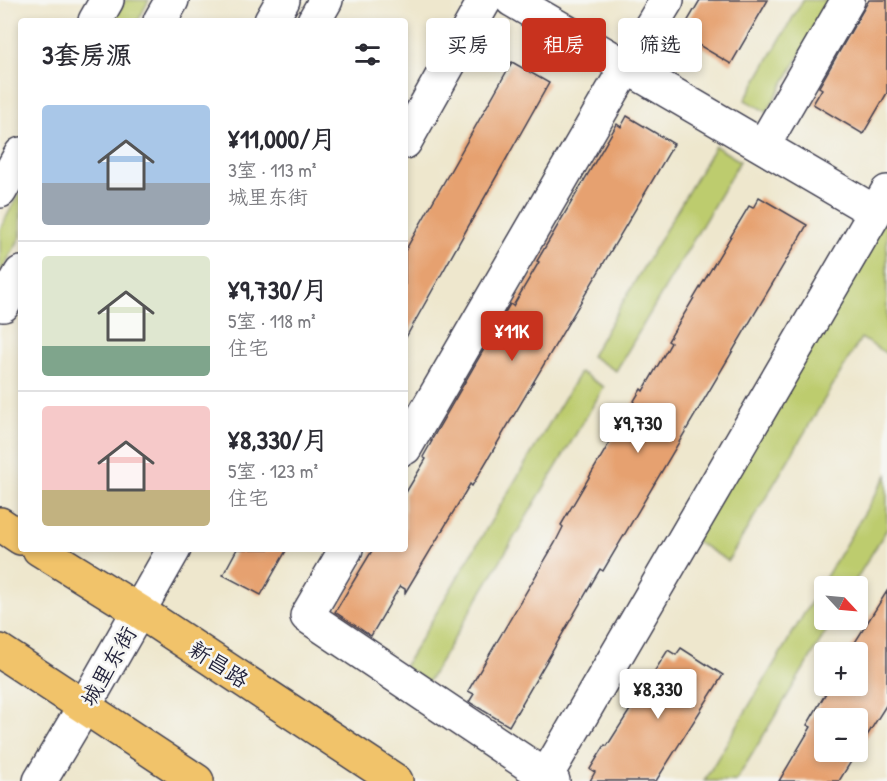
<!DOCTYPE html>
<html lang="zh">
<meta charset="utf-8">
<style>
:root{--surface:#fff;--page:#f7f7f7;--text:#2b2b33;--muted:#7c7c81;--line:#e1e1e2;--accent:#c8321e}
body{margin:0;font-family:"Patrick Hand","LXGW WenKai TC",sans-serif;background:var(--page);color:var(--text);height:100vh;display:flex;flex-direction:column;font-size:22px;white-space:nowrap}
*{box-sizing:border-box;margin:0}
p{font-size:20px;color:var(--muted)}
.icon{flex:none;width:33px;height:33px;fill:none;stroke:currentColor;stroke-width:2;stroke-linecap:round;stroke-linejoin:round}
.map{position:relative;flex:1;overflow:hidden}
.panel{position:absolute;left:18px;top:18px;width:390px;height:534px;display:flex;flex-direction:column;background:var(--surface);border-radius:6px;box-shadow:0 3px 9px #0003}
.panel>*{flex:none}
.guide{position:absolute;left:426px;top:18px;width:370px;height:54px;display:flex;gap:12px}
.needle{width:39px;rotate:116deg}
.controls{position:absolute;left:814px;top:576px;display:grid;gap:12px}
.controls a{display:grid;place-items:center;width:54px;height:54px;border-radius:6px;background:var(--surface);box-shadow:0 3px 9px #0003;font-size:30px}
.price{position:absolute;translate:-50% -51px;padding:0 14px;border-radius:6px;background:#fff;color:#222;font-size:20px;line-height:39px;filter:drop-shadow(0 2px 3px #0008)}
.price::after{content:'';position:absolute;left:50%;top:36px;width:18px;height:14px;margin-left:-9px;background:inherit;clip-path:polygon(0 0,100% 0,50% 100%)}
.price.on{background:var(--accent);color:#fff}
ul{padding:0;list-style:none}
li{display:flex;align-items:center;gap:18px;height:150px;padding:0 24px}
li+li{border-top:2px solid var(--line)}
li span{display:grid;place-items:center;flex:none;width:168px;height:120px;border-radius:6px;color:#555}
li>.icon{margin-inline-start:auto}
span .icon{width:72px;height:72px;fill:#fffc;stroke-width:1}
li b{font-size:26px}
h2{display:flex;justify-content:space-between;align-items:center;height:72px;padding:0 24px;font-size:26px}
.pill{padding:0 21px;border-radius:6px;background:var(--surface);box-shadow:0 3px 9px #0003;font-size:21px;line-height:54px}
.pill.on{background:var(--accent);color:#fff}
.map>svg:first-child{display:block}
</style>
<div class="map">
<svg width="887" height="781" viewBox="0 0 887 781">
<rect width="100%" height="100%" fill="#f6f6f2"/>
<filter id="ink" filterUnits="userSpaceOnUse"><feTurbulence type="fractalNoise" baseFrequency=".0167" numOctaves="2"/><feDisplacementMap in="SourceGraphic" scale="12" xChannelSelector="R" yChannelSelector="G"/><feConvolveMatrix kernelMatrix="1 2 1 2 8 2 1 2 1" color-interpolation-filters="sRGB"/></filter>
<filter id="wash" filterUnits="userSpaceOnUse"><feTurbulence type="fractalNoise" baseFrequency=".008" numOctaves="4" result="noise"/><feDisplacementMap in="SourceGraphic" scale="24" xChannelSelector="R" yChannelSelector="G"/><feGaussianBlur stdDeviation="1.35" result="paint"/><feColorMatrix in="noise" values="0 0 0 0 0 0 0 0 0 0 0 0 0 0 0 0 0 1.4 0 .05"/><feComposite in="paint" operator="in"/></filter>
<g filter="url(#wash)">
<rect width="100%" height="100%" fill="#eee7cd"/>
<!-- green -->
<path fill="#bdcc6e" stroke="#707754" stroke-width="1.5" d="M125,0h24l-11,21h-24z
M803,0h29l-65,112 -22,-12z
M715,146l25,15 -124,210 -25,-15z
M21,190v46l-20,36 -1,-1v-42z
M887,216v138l-26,-16 -133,223 -34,-21z
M580,372l24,15 -176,295 -24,-15z
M887,475v54l-35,57h-27v34h8l-97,161h-32z"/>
<g id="blocks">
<!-- building -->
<path fill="#e6a170" d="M700,0h68l-37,64 -51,-30z
M869,0h18v93l-24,41 -50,-30 9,-15 -3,-2z
M512,62l37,21 -144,256v-88z
M627,116l47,28 -202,342 -2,-2 -65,109v-4l-5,-3 -29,50 -36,-24 38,-63h32v-55l21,-35 -3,-2 9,-16h-1l79,-137 3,2 26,-44 -2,-1 80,-137 4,3z
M759,197l48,28 -204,346 -3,-2 -91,157 -40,-24 5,-8 -6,-3 87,-148 8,-16 -2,-2 80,-136 2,2 28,-48 -3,-2 81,-135 4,2z
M237,549h50l-26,46 -38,-20z
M887,591v113l-29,46v-32h-33v34h32l-18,29h-60l32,-54 -4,-2 23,-39h28v-34h-9z
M681,648l42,27 -67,106h-66l5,-9 -5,-3 15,-24 2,1 61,-96 8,5z"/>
</g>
</g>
<g filter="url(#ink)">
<use href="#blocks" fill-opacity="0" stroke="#414051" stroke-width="1.5"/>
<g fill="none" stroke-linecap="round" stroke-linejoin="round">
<defs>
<path id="minor" d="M512,0l363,212
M95,21l12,-21
M160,21l12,-21
M271,21l12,-21
M314,21l12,-21
M405,142l80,-142
M763,146l85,-146
M0,191l21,-37
M3,305l18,-32
M405,448l222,-382 40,-66
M346,549l-39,67 246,165
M546,776l341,-584
M40,781l44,-74 90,-158"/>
<path id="major" d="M0,524l21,14
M39,549l100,62 257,170
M0,651l197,130"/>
</defs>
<!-- minor casing -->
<use href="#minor" stroke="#414051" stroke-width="36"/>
<!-- major casing -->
<use href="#major" stroke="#414051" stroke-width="36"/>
<!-- minor -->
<use href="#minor" stroke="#fff" stroke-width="33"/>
<!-- major -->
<use href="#major" stroke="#f1c36a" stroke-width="33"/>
</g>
</g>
<g text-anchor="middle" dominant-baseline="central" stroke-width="5" stroke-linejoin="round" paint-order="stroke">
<!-- street labels -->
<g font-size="22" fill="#22223b" stroke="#f6f6f2">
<text transform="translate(219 664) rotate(33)">新昌路</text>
<text transform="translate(108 666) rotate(-60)">城里东街</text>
</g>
</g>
</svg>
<div class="controls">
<a><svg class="needle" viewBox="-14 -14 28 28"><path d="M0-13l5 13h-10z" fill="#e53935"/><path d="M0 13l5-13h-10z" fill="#7c7c81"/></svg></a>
<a>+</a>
<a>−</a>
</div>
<b class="price on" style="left:512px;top:362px">¥11K</b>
<b class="price" style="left:638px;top:454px">¥9,730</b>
<b class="price" style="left:658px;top:720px">¥8,330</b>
<div class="guide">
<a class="pill">买房</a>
<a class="pill on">租房</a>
<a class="pill">筛选</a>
</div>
<section class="panel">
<h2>3套房源<svg class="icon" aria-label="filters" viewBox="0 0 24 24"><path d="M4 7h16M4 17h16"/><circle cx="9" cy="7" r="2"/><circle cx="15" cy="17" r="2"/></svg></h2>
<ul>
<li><span style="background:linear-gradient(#a9c7e8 65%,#9aa5b1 0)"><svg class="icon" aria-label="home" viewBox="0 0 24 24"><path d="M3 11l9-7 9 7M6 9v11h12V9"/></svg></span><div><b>¥11,000/月</b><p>3室 · 113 m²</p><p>城里东街</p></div></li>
<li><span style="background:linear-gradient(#dfe7d0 75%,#7fa58c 0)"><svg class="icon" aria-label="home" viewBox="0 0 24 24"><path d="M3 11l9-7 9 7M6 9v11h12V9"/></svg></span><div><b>¥9,730/月</b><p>5室 · 118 m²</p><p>住宅</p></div></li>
<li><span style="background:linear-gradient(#f6c9c9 70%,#c2b280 0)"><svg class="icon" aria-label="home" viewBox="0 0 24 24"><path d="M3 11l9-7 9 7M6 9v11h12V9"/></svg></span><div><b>¥8,330/月</b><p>5室 · 123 m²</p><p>住宅</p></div></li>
</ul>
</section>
</div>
